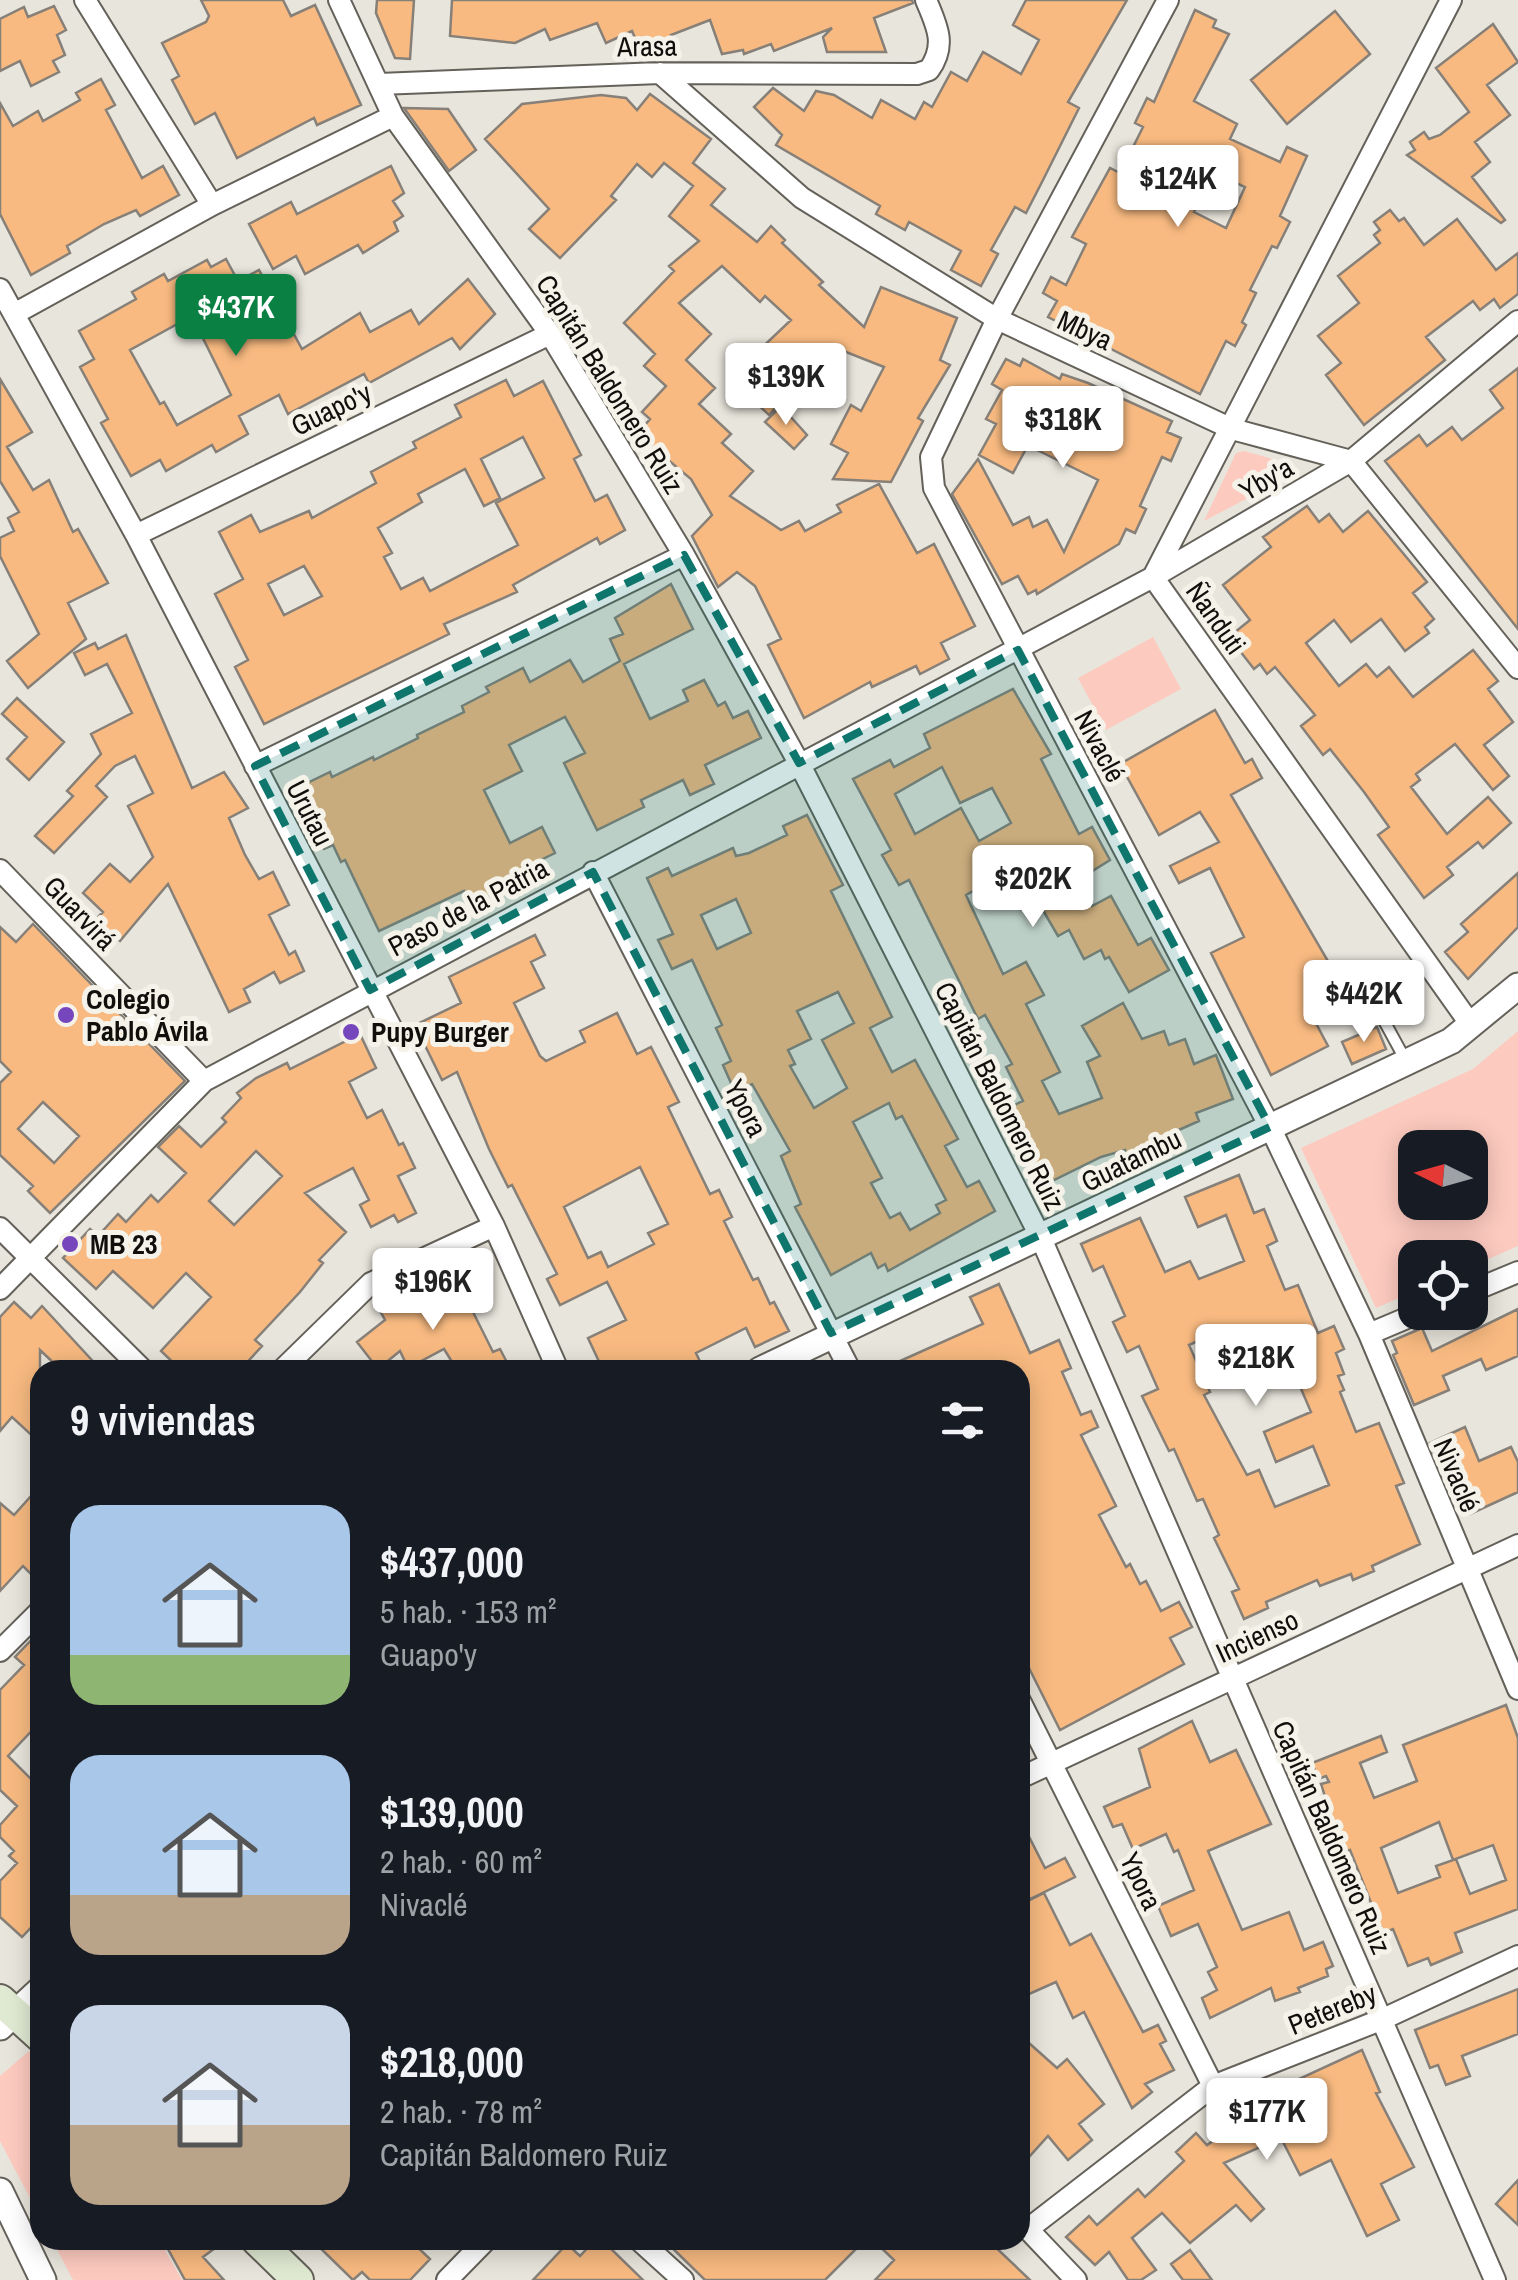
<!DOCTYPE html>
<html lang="es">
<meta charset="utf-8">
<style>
:root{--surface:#171b24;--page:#20242c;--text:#f1f3f6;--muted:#9ea1a6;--accent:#0b8043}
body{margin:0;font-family:"Archivo Narrow",sans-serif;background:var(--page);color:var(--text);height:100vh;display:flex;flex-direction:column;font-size:38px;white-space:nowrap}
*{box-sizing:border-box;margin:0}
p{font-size:32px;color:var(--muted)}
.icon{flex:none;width:55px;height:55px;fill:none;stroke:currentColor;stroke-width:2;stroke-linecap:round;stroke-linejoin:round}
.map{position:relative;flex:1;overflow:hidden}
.side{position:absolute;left:30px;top:1360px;width:1000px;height:890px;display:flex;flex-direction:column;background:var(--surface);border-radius:30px;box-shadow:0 5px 25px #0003}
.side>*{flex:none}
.needle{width:65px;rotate:275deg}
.tools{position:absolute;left:1398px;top:1130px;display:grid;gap:20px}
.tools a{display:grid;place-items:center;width:90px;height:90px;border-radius:20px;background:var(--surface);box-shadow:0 5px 25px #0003;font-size:50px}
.price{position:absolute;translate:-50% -85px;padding:0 22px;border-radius:10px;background:#fff;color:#222;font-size:32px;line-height:65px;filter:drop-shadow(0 2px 5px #0008)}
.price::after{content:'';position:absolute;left:50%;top:60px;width:30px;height:22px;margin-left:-15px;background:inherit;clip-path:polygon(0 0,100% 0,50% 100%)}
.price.current{background:var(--accent);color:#fff}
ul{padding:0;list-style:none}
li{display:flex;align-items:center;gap:30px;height:250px;padding:0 40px}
li span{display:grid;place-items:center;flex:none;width:280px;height:200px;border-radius:30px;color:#555}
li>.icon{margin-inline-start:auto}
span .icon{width:120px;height:120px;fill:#fffc;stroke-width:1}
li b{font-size:42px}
h2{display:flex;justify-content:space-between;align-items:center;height:120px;padding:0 40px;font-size:42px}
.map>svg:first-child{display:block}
</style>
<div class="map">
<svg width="1518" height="2280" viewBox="0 0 1518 2280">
<rect width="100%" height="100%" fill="#e8e5dc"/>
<!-- green -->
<path fill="#fdcabf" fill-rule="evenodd" d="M1244,451l50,14 2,8 -92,48 32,-68z
M1153,637l28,52 -75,41 -28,-52z
M1518,1031v215l-48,21v-9h-55v33l-39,17 -75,-160 172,-79zM1415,1148h55v54h-55z
M29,2051l11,11v155l-40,-76v-65z
M52,2240h107l23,40h-109z"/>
<!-- building -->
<path fill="#f8ba81" stroke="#878079" stroke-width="2.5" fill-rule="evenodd" d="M201,0h82l8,16 24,-11 46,100 -44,20 -3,-7 -77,40 -22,-45 -20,11 -23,-44 7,-4 -17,-33 44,-21 3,-6z
M377,0h37l-4,59 -15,-1 -19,-45z
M452,0h460l1,3 -39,15 12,34h-59l-4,-15 9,-9 -58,23 -3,-7 -27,10 -1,-4 -21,4 -12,-34 -39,15 7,17 -35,4 -11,-25 -26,12 -9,-20 -47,17 -5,-11 -30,14 -65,-7z
M1026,0h101l-59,102 11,6 -37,74 -16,31 -11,-6 -24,43 7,4 -17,32 -30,-16 10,-19 -52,-29 -4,8 -29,-16 4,-8 -104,-61 6,-10 -28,-28 19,-19 31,23 12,-20 18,4 38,23 9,-18 34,19 9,-17 8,5 19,-35 16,9 16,-29 38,22 18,-34 -26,-15z
M54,6l12,24 -9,5 8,20 -12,6 6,11 -28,14 -11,-25 -20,10v-52l24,-12 4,10z
M1195,10l21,10 -3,7 16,7 -35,67 43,23 -7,15 50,23 7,-15 20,9 -27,60 10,6 -13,26 -5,-2 -22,44 6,3 -14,29 4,3 -11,21 -9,-5 -26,53 -152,-77 9,-16 -14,-8 8,-16 15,8 20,-41 -14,-7 38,-69 10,5 23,-46 -8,-4 12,-25 7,4zM1213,172l32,15 -19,41 -32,-16z
M1335,11l35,43 -83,70 -36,-44z
M1493,24l25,38 -31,23 23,30 -35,27 15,20 -18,15 33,43 -4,3 -94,-68 8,-5 -5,-8 14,-10 5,7 11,-4 29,-23 -33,-44z
M101,79l14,26 -9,5 36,68 21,-12 16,29 -39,21 -4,-6 -32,14 -37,22 3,7 -39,22 -31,-61v-111l13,23 25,-15 5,10 37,-21 -4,-7z
M650,94l61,45 -18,24 32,26 -14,16 46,37 14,-16 14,14 -3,3 41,39 -4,3 45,42 17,-40 76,31 -17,42 10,5 -32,53 5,3 -32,61 -58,-3 15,-26 -17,-9 20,-39 10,6 23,-44 -48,-19 -10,11 -14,-13 -31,34 10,10 -22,25 -39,-37 61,-58 -26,-24 -5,6 -38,-36 -43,37 32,31 -25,26 29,28 -16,16 32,30 -9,9 31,28 -23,25 51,34 18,-9 6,10 36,-19 -4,-7 42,-21 38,69 17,-9 41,82 -34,17 8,16 -29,15 -4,-8 -44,21 -2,-5 -66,36 -36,-73 13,-6 -26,-53 -18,-14 -19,15 -26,-51 20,-21 -21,-36 -54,-45 13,-15 -8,-7 24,-26 -22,-20 11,-12 -31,-31 50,-52 -5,-5 30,-25 -30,-25 24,-30 -29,-23 -12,14 -15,-13 -26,32 5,4 -56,58 -31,-29 20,-20 -64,-70 37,-35 79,-9 25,3 11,12z
M404,108l44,1 28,41 -27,21z
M391,166l13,27 -11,8 10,15 -9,6 4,9 -35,22 -5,-8 -53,29 -9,-18 -23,13 -24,-45 42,-22 6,12z
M1390,210l9,11 5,-3 20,27 33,-26 39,51 22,-17v41l-18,14 -6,-9 -14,11 -7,-9 -47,36 19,23 -81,65 -38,-50 15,-12 -23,-27 41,-33 -21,-27 42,-33 -6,-8 6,-5 -6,-8z
M226,259l12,22 21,-11 43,79 58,-36 10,19 41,-22 8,14 49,-45 27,35 -35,35 -8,-11 -83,45 -5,-9 -76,40 -9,-19 -40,21 9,18 -32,18 -4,-7 -46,26 -6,-11 -29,16 -30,-53 7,-4 -28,-52 14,-8 -15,-28 57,-32 -4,-7 32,-18 4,7 39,-21 4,7zM192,316l39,79 -54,30 -13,-23 -4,2 -30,-54z
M1006,359l14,7 3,-7 37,20 2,-5 26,9 84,38 -5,11 14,6 -10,23 -9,-4 -22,49 6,3 -11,24 -9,-4 -7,15 -82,50 -1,-4 -8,4 -10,-18 -16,8 -50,-90 26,-35 35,66 16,-8 4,10 14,-7 17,32 34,-72 -65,-32 -7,1 -13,24 -34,-18 17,-31 -10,-5 16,-29 -10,-6z
M1518,368v261l-133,-168 34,-26 8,11 25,-19 10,13 41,-32 -13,-18z
M0,379l32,53 -25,15 26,43 16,-10 24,52 5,-3 30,54 -40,20 18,36 -58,49 -21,-27 32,-27 -39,-78v-18l14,-7 -6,-13 11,-6 -19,-31z
M506,380l8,16 29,-15 38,74 -7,4 21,42 12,-6 18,35 -25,14 -3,-6 -84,47 4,7 -73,32 5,10 -185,90 -29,-57 13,-7 -33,-66 28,-15 -24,-47 32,-17 9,17 49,-21 3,7 64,-35 -5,-11 45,-24 -3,-6 48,-25 -6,-12zM523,437l21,41 -48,25 22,42 -88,46 -7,-13 -22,11 -17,-32 8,-4 -14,-25 44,-26 -4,-8 47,-25 19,37 16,-8 -19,-39zM304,566l18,30 -38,19 -16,-31z
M781,406l26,29 -13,14 -29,-27z
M1307,506l12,16 10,-8 14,18 25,-21 59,71 -14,11 21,26 -9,8 4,6 -24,18 -24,-32 -30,23 -17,-22 -28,23 33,43 27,-22 11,13 12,-10 24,30 60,-47 25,31 -10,8 25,33 -29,23 25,31 -16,14 -38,-46 -39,30 4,6 -9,7 36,47 41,-37 23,26 -28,25 -5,-6 -31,25 6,8 -29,23 -46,-63 11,-8 -25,-35 -34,-43 -7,6 -22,-29 14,-11 -40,-48 -8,7 -7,-10 -6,5 -25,-32 21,-17 -27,-35 48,-38 -8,-10z
M671,584l22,45 -69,35 26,55 38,-18 -5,-11 21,-10 14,26 7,-4 8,16 15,-7 13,27 -56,27 9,19 -24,11 -7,-15 -42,20 3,7 -47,23 -33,-67 21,-10 -20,-36 -56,28 13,26 -38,19 26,53 32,-16 13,26 -49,24 5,9 -16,8 -25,10 -6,-13 -85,40 -34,-71 -4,2 -8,-17 -9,4 -31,-59 37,-18 2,5 41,-20 1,3 44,-22 -1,-3 47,-23 -2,-6 27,-14 -3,-5 37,-19 7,14 40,-22 13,22 37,-21 -10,-22 13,-5 -8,-16z
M126,635l66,153 32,-16 24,36 -19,10 16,37 14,24 14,-7 16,33 -20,10 20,40 6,-4 9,20 -24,12 -6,-11 -30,17 6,13 -21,10 -61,-128 -48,57 -24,-22 7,-7 -20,-19 27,-29 20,18 23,-25 -25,-51 25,-13 -18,-37 -20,10 -19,20 11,11 -53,56 -19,-17 38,-40 -6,-5 34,-37 -10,-20 41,-21 -25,-49 -22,11 -11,-22 21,-10 3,6z
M1013,689l38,65 -10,5 38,75 13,-7 18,33 -32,20 14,26 19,-10 27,49 13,-7 18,32 -40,22 -20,-35 -4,2 -4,-9 -17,9 -15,-29 -11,6 -21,-36 -16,9 -19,-34 -36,20 37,79 23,-12 18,33 -18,9 34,68 -18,9 17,33 43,-16 -15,-36 13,-6 -18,-30 41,-23 19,36 22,-8 5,14 16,-6 9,25 22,-9 17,44 -37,14 3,8 -36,16 4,10 -38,15 -4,-12 -24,7 -55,27 -36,-77 13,-6 -17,-34 6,-3 -27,-49 -7,4 -69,-139 -10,5 -17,-30 9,-5 -38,-71 37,-19 4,7 36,-19 -6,-14zM942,767l18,36 32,-15 19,35 -32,18 -18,-33 -46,26 -20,-40z
M17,698l47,44 -35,38 -22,-21 20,-22 -25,-23z
M1215,710l30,53 7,-4 10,19 -31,17 115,197 -35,22 17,32 -57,29 -60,-122 33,-16 -34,-69 -31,15 -9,-17 49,-24 -19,-30 -41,23 -39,-71z
M807,815l36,70 -12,6 61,126 -22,11 22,44 23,-12 43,79 -13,7 22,41 12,-6 16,30 -107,60 -3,-7 -7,4 -7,-15 -40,22 -36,-68 6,-3 -20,-48 9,-5 -38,-67 -17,8 -12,-27 8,-4 -15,-33 6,-3 -30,-65 -20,9 -14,-29 15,-6 -26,-56 21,-10 4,8 61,-28 3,8 13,-3 38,-18 -4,-9zM736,899l15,34 -34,16 -16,-34zM838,992l16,31 -32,17 25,48 -33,20 -24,-42 5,-2 -7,-14 23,-11 -14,-28zM889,1103l7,16 6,-3 44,84 -10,5 4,8 -30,17 -10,-17 -10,5 -19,-35 11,-5 -29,-56z
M1518,873v54l-50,52 -23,-27 23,-20 -7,-8z
M33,924l152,157 -135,132 -22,-22 5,-5 -33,-31v-72l11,-11 -11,-11v-134l16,15zM43,1102l36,34 -25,27 -36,-34z
M535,935l10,20 -14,7 13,26 -30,15 26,53 6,5 39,-19 -5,-11 37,-18 20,41 14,-7 28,55 -11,5 25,52 17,35 9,-4 13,27 -8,4 29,59 5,-2 12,26 4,-2 15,29 -34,16 -9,-19 -50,25 8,17h-101l-15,-32 38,-18 -19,-38 -47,23 -13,-26 10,-5 -45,-89 -4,2 -19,-38 -32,-77 -15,8 -27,-55 46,-22 -12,-26zM640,1167l28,57 -20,9 6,11 -46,23 -7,-15 -13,6 -24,-51z
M1377,1027l9,22 -34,15 -10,-22z
M360,1034l16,34 -27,14 18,36 15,-8 17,35 4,-2 12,25 -17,8 18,37 -18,9 -4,-7 -23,12 -11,-22 9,-5 -16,-32 -48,25 41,39 -27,28 4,3 -23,29 -45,48 7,6 -22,24h-59l-20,-19 50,-54 -25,-24 -33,35 -40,-37 -17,18 -33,-31 27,-29 8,7 20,-22 8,8 25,-27 7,7 28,-29 -28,-26 21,-21 22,21 25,-25 -4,-4 19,-20 -4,-5 19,-15 31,-15 3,6zM256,1151l26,25 -48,49 -25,-24z
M1239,1175l15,38 10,-4 13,32 -10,5 18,44 13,-5 20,48 16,-7 10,23 -8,4 8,21 -6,2 6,14 -4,2 16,40 23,-9 25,60 -8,3 24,58 -48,22 2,5 -21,9 -2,-6 -31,12 -3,-6 -51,22 2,6 -24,11 -12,-27 7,-3 -25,-51 5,-3 -16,-36 -6,2 -23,-52 -5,2 -27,-55 16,-7 -19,-43 -12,6 -14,-30 12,-6 -22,-50 -10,5 -12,-27 59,-26 25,54 25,-11 9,18 45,-18 -18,-46 -28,12 -13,-30zM1220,1331l27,59 46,-20 18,42 -47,20 12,30 37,-16 16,39 -54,22 -16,-37 -12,5 -43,-80 6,-3 -21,-47z
M457,1280l36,72 7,-3 11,21h-54l-13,-21 -36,19 -8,-17 -22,18 -21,-27 28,-22 -7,-13 21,-11 5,10z
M999,1284l31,69 29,-13 12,28 -9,4 19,43 10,-4 7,16 -17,8 35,71 -17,9 27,52 4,-3 10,20 6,-3 15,30 18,-9 13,25 -22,11 14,26 -124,66 -40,-80v-280h-140l103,-46 -13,-27z
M14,1302l17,16 11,-12 59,64h-40l-21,-20v93l-28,-26 -12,14v-114z
M1518,1309v47l-32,14 -5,-11 -38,17 6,14 -35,15 -21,-50 4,-2 -5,-12 30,-13 10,23z
M1465,1427l14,34 32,-14 7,15v30l-48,22 -24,-55 -8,4 -8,-20z
M40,1486v97l-17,-17 -23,25v-88l14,12z
M40,1631v91l-32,34 32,32v130l-18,19 -22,-20v-36l17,-18 -8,-7 5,-5 -14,-14v-12l17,-19 -17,-16v-100l24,-25 -9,-8z
M1506,1705l12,33v171l-63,24 7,19 -31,13 -3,-7 -20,8 -15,-37 -10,4 -33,-83 -7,3 -22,-69 8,-2 -3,-6 -8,3 -6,-16 69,-27 6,16 -27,11 14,35 43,-17 -14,-36zM1439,1822l14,38 40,-15 13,35 -36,14 -14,-35 -20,7 4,11 -42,16 -17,-45z
M1192,1721l18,41 26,-12 35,74 -63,27 34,79 47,-18 15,38 19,-8 10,24 -7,3 2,7 -30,12 2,4 -25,9 -4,-13 -61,30 -8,-20 15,-8 -9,-18 9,-5 -19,-43 -27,12 -13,-30 36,-16 -16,-40 -4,2 -8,-18 -33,15 -11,-25 -9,3 -9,-20 46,-20 -11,-38z
M1020,1819l25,49 20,-10 10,19 -45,22 -10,-19z
M1044,1893l26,52 21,-11 52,98 15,-7 8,16 -6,3 14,26 -29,14 7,8 -20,16 -48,-96 -11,6 -17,-36 -36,16v-93z
M1518,1989v45l-56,22 8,20 -24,9 -8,-20 -8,3 -15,-38z
M1020,2035l37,33 10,-9 37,45 -25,20 13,16 -24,20 -20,-24 -28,31z
M1362,2050l18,42 -4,1 38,74 -33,17 18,36 -32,16 -36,-76 -31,15 -19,-37 -57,25 40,46 -13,12 -15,-16 -46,38 -28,-30 -30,25 24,32 -15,10h-13l-19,-28 -14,13 -29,-28 23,-21 8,9 41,-36 7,8 39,-36 -8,-9 20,-19 11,12 43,-30 -5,-11z
M1518,2180v45l-22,-21z
M163,2240h63l-23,17 21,23h-39z
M312,2240h98l20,19 -20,21h-40l-8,-8 -9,8z
M595,2240h7l41,40h-110l34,-36 13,12z
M664,2240h201l-40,40h-120z
M873,2240h115l42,40h-155l19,-20z
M1190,2250l22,30h-29l-12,-16z"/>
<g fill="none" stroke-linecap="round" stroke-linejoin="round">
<defs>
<path id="service" d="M1358,973l48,88"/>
<path id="minor" d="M85,0l127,205
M339,0l54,116 157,218 134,221 115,208 241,473 455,1044
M1168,0l-171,319 -66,138 3,31 336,639 99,207 149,355
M1451,0l-298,577 318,448
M660,73l142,125 195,121 235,110 119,32 167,207
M379,84l281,-11 257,1 12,-4c18,-25 8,-44 -3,-70
M0,289l136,246 358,691 64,144
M14,314l198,-109 181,-89
M136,535l414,-201
M255,766l429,-211
M0,870l204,211
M593,872l257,498
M0,1228l143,142
M0,1289l204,-208 949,-504 198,-116 167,-140
M1470,1292l48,-20
M1369,1334l52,-22
M282,1370l89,-87 123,-57
M0,1651l40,-40
M1020,1701l193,385
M1020,1778l498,-233
M1020,2221l56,59
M1028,2229l185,-143 170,-67 135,-63
M639,2240l44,40
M447,2280l39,-40"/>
<path id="tertiary" d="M760,1370l691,-329 67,-55
M0,2027l40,-37
M0,2191l43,89"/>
<path id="secondary" d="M0,2000l40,36
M257,2240l41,40"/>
</defs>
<!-- service casing -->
<use href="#service" stroke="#636159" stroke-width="14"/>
<!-- minor casing -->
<use href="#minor" stroke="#636159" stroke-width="24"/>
<!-- tertiary casing -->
<use href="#tertiary" stroke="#636159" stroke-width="29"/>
<!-- secondary casing -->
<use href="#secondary" stroke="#636159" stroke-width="34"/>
<!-- service -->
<use href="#service" stroke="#fff" stroke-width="10"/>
<!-- minor -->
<use href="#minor" stroke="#fff" stroke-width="20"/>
<!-- tertiary -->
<use href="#tertiary" stroke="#fff" stroke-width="25"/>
<!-- secondary -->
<use href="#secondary" stroke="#e0e9d2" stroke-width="30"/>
</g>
<!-- marked area -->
<path fill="#0f766e" fill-opacity="0.2" stroke="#0f766e" stroke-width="8" stroke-dasharray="20 12" stroke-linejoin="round" d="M684,555l115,208 219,-113 252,477 -439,206 -238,-461 -223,118 -115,-224z"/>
<!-- markers -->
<g fill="#7646bd" stroke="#f5f2e9" stroke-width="4">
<circle cx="66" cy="1015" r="10"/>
<circle cx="351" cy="1032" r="10"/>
<circle cx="70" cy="1244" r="10"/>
</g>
<g text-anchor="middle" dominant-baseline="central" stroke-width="10" stroke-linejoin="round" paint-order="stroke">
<!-- street labels -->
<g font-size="28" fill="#100f0c" stroke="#f5f2e9">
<text transform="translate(647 46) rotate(-1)">Arasa</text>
<text transform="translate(1085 330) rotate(25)">Mbya</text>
<text transform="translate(610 384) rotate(58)">Capitán Baldomero Ruiz</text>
<text transform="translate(331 409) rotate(-26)">Guapo'y</text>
<text transform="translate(1266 479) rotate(-30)">Yby'a</text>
<text transform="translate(1216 618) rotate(55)">Ñanduti</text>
<text transform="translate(1100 746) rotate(62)">Nivaclé</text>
<text transform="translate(310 813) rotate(63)">Urutau</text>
<text transform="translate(468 907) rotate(-28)">Paso de la Patria</text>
<text transform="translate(80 913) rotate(46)">Guarvirá</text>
<text transform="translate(1000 1096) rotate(63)">Capitán Baldomero Ruiz</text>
<text transform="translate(746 1108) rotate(63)">Ypora</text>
<text transform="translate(1131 1160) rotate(-26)">Guatambu</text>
<text transform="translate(1457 1475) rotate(67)">Nivaclé</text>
<text transform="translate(1257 1636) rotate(-25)">Incienso</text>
<text transform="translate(1332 1837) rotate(66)">Capitán Baldomero Ruiz</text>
<text transform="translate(1141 1881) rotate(64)">Ypora</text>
<text transform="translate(1332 2009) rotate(-22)">Petereby</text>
</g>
<!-- poi labels -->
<g font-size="28" font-weight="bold" fill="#100f0c" stroke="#f5f2e9" text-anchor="start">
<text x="86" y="999">Colegio<tspan x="86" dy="32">Pablo Ávila</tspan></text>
<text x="371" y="1032">Pupy Burger</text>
<text x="90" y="1244">MB 23</text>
</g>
</g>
</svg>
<div class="tools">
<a><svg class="needle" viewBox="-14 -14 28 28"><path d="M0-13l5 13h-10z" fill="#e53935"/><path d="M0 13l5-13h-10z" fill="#9ea1a6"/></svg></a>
<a><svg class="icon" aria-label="locate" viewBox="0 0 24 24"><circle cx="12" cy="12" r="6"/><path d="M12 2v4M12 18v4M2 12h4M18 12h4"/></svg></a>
</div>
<b class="price" style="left:1178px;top:230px">$124K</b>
<b class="price current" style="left:236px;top:359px">$437K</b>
<b class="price" style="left:786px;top:428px">$139K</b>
<b class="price" style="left:1063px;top:471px">$318K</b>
<b class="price" style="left:1033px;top:930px">$202K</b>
<b class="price" style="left:1364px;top:1045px">$442K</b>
<b class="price" style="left:433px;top:1333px">$196K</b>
<b class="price" style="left:1256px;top:1409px">$218K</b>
<b class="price" style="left:1267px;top:2163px">$177K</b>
<section class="side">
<h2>9 viviendas<svg class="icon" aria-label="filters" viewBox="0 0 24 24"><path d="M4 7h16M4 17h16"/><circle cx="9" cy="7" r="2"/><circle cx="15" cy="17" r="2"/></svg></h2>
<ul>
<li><span style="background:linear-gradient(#a9c7e8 75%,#8fb573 0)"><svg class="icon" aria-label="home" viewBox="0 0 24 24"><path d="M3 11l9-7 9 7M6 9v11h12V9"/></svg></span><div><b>$437,000</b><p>5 hab. · 153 m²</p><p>Guapo'y</p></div></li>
<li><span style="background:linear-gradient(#a9c7e8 70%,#b9a48a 0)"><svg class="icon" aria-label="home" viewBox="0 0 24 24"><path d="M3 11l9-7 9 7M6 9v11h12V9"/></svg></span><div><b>$139,000</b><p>2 hab. · 60 m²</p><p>Nivaclé</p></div></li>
<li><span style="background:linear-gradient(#c9d6e8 60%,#b9a48a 0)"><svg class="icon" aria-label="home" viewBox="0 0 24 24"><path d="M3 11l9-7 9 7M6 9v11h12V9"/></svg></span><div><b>$218,000</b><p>2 hab. · 78 m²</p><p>Capitán Baldomero Ruiz</p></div></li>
</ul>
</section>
</div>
